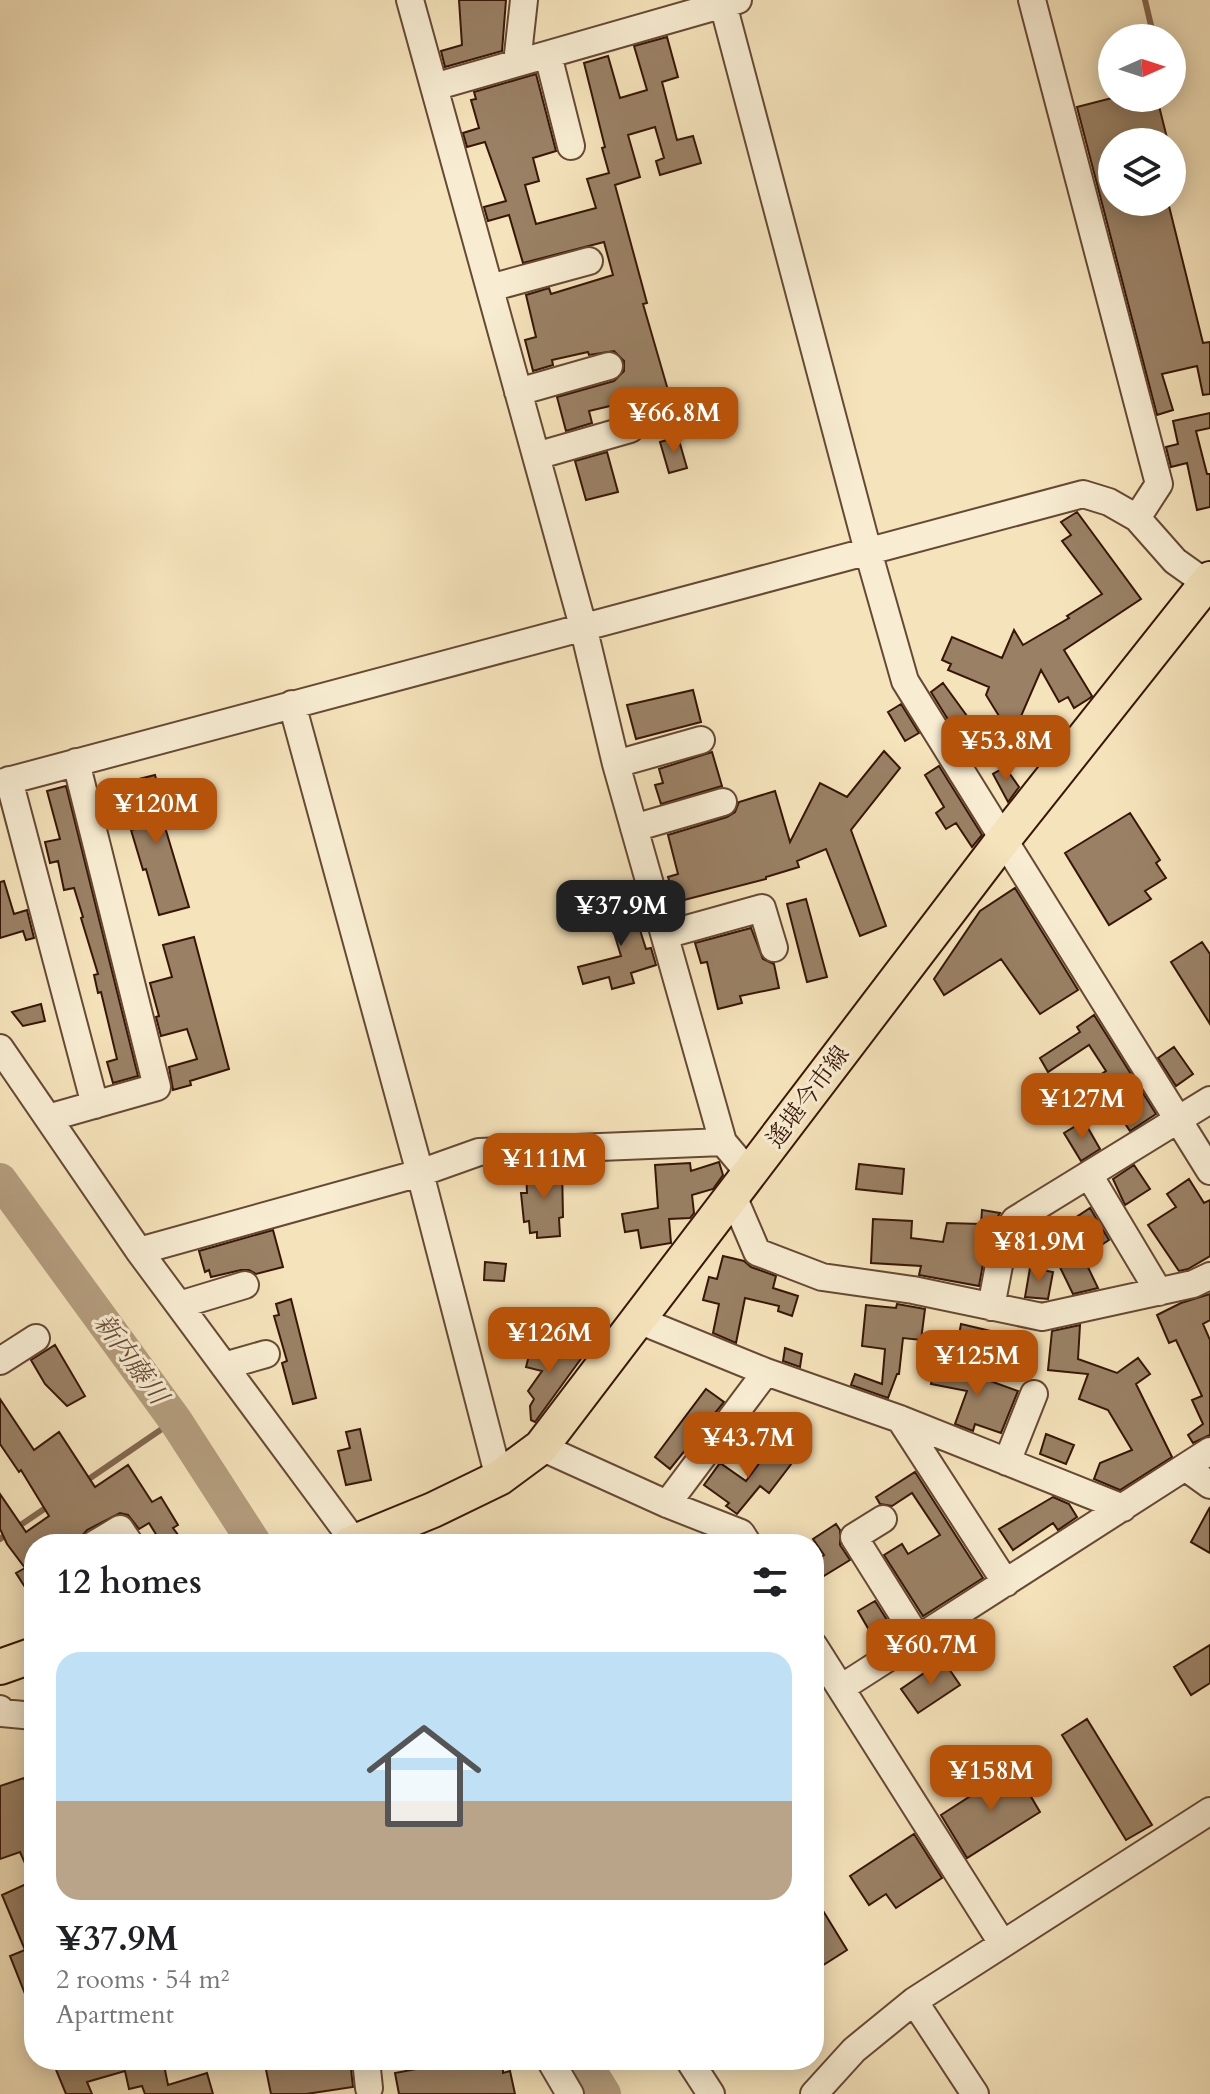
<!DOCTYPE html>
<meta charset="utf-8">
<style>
:root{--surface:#fff;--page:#f2f2f2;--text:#202124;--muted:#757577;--line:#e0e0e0;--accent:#b45309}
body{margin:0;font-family:Cardo,"Noto Serif JP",serif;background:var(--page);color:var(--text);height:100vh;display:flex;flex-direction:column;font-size:30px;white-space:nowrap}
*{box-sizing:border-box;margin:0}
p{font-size:26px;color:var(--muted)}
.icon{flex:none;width:44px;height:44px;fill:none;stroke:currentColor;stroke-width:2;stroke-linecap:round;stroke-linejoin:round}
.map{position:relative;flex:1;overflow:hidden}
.details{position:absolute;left:24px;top:1534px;width:800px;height:536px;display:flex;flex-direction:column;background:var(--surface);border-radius:32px;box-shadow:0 4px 20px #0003}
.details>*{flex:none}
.needle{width:52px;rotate:87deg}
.controls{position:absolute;left:1098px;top:24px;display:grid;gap:16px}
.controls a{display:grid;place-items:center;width:88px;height:88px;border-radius:50%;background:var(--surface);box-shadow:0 4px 20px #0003;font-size:40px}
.price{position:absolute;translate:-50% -68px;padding:0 18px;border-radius:16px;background:var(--accent);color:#fff;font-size:26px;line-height:52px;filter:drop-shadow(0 2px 4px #0008)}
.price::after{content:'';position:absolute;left:50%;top:48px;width:24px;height:18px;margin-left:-12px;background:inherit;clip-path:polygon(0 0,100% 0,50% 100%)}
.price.selected{background:#222;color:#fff}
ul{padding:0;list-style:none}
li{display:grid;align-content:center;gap:16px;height:424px;padding:0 32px}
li+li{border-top:2px solid var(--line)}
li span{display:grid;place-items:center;height:248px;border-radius:24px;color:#555}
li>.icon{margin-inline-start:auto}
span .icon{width:144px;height:144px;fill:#fffc;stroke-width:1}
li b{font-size:34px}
h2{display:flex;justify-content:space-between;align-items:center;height:96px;padding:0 32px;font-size:34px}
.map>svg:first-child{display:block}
</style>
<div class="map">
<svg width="1210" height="2094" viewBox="0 0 1210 2094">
<rect width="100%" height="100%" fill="#f5e3bb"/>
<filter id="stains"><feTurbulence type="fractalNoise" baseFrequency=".0025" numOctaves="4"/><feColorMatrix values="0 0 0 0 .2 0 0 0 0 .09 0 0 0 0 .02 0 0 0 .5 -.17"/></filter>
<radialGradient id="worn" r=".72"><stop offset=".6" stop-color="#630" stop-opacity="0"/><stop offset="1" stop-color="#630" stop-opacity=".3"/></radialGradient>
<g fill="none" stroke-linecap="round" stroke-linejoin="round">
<!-- stream -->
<path stroke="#82674e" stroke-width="6" d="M1145,0l9,38
M83,1483l92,-63
M0,1539l50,-34"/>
<!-- river -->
<path stroke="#b49d7e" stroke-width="34" d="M0,1180l175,240 80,124
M583,2060l21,34"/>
</g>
<!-- building -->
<path fill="#9a8165" stroke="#371607" stroke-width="2" d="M459,0h47l-4,51 -57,16 -4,-16 21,-6z
M667,37l11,40 -16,5 15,58 16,-4 8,27 -41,12 -4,-14 8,-3 -9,-31 -27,8 12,42 -25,8 32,118 -4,1 27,93 -37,11 -2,-7 -42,10 3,12 -26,8 -9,-34 57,-16 10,-10v-10l-10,-10 -25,4 -1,-3 -36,8 1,5 -20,6 -8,-31 11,-3 -10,-42 23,-7 2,6 62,-19 -9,-33 -81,21 -14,-48 -21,6 -4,-14 22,-6 -21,-59 -18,5 -4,-14 16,-5 -8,-28 5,-1 -2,-7 62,-18 20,77 -23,7 6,23 -14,4 11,39 60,-16 -9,-29 22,-6 -7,-25 3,-1 -21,-84 24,-7 12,42 27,-8 -13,-44z
M1112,98h45l11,44h-56v60h56l35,141 7,-1v52l-7,1 -6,-29 -35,8 11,36 -16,5 -80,-308z
M1210,413v15l-14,3 11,43h3v33l-13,3 -10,-47 -16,4 -5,-20 12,-3 -5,-23z
M678,437l9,31 -18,5 -9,-31z
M607,452l11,40 -32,8 -11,-39z
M1077,512l64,87 -77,51 28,46 -2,2 -16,10 -6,-11 -9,5 -18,-32 -29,67 -26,-42 3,-8 -41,-17 3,-6 -9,-4 10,-23 50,21 12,-28 9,15 46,-27 -2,-2 35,-22 -40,-53 9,-6 -10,-13z
M943,683l24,33 -15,10 -21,-34z
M693,690l8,32 -65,17 -9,-34z
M901,704l18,29 -14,8 -17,-29z
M884,751l16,17 -49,62 35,96 -26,10 -34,-87 -29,12 2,6 -33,10v2l-90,23 -8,-25 10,-3 -10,-39 59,-18 8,-5 4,-10 36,-11 15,51 30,-59 27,14z
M712,752l10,34 -61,18 -6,-19 8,-2 -4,-14z
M939,766l43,69 -10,12 -16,-24 -10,6 -10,-16 8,-6 -19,-32z
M1005,767l14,20 -11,15 -15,-28z
M155,775l10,38 -4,1 28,93 -30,8 -13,-46 -3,1 -12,-40 8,-2 -12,-46z
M66,786l72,290 -25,7 -6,-21 10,-3 -16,-67 -3,1 -4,-18 4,-1 -17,-56 2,-1 -9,-29 -10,2 -6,-29 -8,2 -5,-21 15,-3 -13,-48z
M1130,813l30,47 -4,3 10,15 -21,13 6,8 -42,26 -44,-72z
M4,881l10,33 13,-4 7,28 -8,2 -3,-9 -23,7v-56z
M1015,888l63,102 -38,24 -39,-55 -57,36 -10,-16 46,-68z
M629,895l17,54 5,-1 5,17 -25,8 3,10 -22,6 -3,-12 -26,7 -5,-17 43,-11 -16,-53z
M806,899l21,78 -20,5 -20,-78z
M751,928l12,31 11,5 5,24 -39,8 2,7 -24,6 -11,-47 -6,1 -6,-20z
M194,937l35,132 -39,12 1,4 -18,5 -4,-23 28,-8 -10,-30 -26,7 -5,-19 3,-1 -9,-33 22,-6 -9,-32z
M1202,942l8,12v70l-39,-62z
M41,1004l4,17 -22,5 -11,-14z
M1094,1015l62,99 -26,17 -35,-53 11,-7 -17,-26 -41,27 -8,-14 40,-26 -3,-5z
M1174,1047l19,27 -17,12 -18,-28z
M1084,1121l16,28 -19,12 -17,-28z
M719,1162l4,13 -10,14 -21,6 2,18 -4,5 -21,1 2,24 -30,5 -3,-18 -13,2 -3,-18 36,-6 -3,-43 35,-2 1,8z
M859,1164l45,5 -2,25 -46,-5z
M1134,1165l16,24 -25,16 -12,-26z
M562,1167l1,50 -4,1 1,18 -23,2v-6l-7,1 -1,-12 -5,1 -3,-29h6l-1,-24z
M1189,1179l15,24 6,-3v56l-22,13 -9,2 -31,-46 28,-18 -9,-13z
M1090,1208l19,32 -26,17 15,31 -25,6 -17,-35 -1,6 -15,-26 36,-20 -1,-1z
M982,1210l18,3 -11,18 -10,55 -60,-11 2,-9 -50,-3 2,-44 39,2 -1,17 32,4 4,-19 34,1z
M273,1230l10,37 -27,7 -7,-4h-8l-30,7 -2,-7 -4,2 -6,-21z
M723,1256l21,5 7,6 25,9 -3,12 25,8 -6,20 -14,-5 1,-5 -34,-8 -9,45 -23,-10 6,-29 -16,-4 6,-23 8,2z
M485,1262l21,2 -2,17 -20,-1z
M1030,1268l23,4 -5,27 -23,-2z
M1210,1294v26l-7,4 7,16v95l-17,8 -5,-8 15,-11 -11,-24 10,-4 -26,-56 -7,3 -12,-28 24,-12z
M291,1299l25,99 -23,6 -11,-41 5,-2 -13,-45 5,-1 -3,-11z
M897,1304l28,5 -4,31 -18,-2 -4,36h-2l-9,24 -37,-13 4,-11 27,10 3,-35 -23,-3 4,-41 30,3z
M961,1324l51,12 -8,30 -50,-5z
M1080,1325l-2,34 39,14 21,-15 12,16 -14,10 36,73 -52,33 -26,-11 6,-16 32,-13 -24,-40 -29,-11 9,-25 -40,-4 4,-39z
M532,1344l51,12 -48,66 -4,-2 -1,-14 4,-7 -6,-8 14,-20 -16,-4z
M55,1345l30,51 -18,10 -22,-22 -14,-24z
M785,1348l17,6 -2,13 -17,-6z
M935,1361l83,30 -17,42 -26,-9 -2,7 -18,-7 12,-33 -36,-7z
M706,1389l18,13 -54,67 -15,-12z
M0,1399l34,51 25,-18 36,55 33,-22 24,37 9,-5 17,28 -5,3 12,16h-23l-13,-21 -10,6 -11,-14 -8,-2 -33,17 -6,7 -2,7h-45v57l-18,-28 9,-5 -18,-24 -7,-15v-35l26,38 23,-16 -28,-46 -2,2 -19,-28z
M360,1429l11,51 -25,5 -8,-34 12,-3 -4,-16z
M1046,1434l28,11 -8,19 -26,-10z
M771,1447l21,16 -23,30 -9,-7 -23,28 -11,-8 3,-3 -25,-18 16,-22 26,18z
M915,1472l68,106 -60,38 -39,-61 18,-11 6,10 32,-19 -28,-42 -20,13 -12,-2 -4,-7z
M1053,1497l16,7 8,13 -19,13 -5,-7 -40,27 -14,-21z
M1210,1507v46l-19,-11z
M836,1524l4,6v15l10,15 -36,22v-20l10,-7 -11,-16z
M875,1601l19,30 -18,11 -18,-31z
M1210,1645v38l-19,12 -17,-28z
M943,1660l17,25 -42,28 -17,-24z
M1087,1719l65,106 -26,15 -64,-105z
M1014,1768l26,44 -73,46 -26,-43z
M24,1778l10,30 -1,206 -23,-58 15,-6 -23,-55 31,-14 -13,-29 -20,7v-73z
M914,1834l28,44 -46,30 -10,-14 -17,11 -19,-29z
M814,1896l33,54 -33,21z
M52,2060h111l5,25 39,-12 6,21h-68l-3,-8 -13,3 -4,-18 -38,11 5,12h-26z
M264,2060h86l3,27 -47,7h-35z
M437,2060h66v13l7,-2 5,23h-116l-4,-21 43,-8z"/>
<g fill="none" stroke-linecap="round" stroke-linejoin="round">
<defs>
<path id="minor" d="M410,0l173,626 33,138 107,378 26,31
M1032,0l127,484 -22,34
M723,4l145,547 37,130 305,490
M548,55l23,91
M517,63l7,-63
M434,87l304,-87
M490,288l99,-27
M518,392l91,-26
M536,456l94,-27
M292,704l128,469 79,305
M616,764l85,-24
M9,780l86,325
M0,783l1083,-289 26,8 28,16 38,43 35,25
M634,828l89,-26
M665,935l97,-27 12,40
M0,1048l139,203 217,293
M48,1118l109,-31 -81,-325
M1089,1175l70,117
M733,1196l24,56 65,25 91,13 129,27 151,-33 17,-8
M139,1251l281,-78 59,-21 244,-10
M179,1305l66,-20
M991,1307l14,-73 10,-14 195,-120
M636,1319l130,53 134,47 223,89
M0,1361l36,-23
M224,1366l42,-12
M900,1419l106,164
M541,1447l126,57 74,29 7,11
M1007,1462l27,-68
M1185,1467l25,18
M667,1504l99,-132
M883,1519l-29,18 64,102
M95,1544l25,-15 10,15
M814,1646l188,297
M841,1688l369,-237
M0,1709l2,4 32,3
M914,2001l61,93
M366,2060l3,28
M550,2060l20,34
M689,2060l22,34
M814,2094l40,-44 60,-49 296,-190"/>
<path id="major" d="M350,1544l83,-34 66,-32 42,-31 462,-607 207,-261
M0,1667l34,-12"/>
</defs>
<!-- minor casing -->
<use href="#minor" stroke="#664934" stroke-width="30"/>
<!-- major casing -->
<use href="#major" stroke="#371607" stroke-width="38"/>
<!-- minor -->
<use href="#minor" stroke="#f8edd3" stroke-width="26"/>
<!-- major -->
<use href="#major" stroke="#f5e3bb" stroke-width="34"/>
</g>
<g text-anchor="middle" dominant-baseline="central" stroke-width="6" stroke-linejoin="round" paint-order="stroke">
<!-- street labels -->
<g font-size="24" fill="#371607" stroke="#f8edd3">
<text transform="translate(808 1097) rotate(-53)">遙堪今市線</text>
</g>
<!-- water labels -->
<g font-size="26" font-style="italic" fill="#694c37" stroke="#f8edd3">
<text transform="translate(131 1359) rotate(54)">新内藤川</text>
</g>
</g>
<rect width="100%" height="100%" filter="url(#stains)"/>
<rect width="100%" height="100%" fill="url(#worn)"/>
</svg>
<div class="controls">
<a><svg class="needle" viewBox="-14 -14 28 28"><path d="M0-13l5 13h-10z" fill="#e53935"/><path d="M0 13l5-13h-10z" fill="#757577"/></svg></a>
<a><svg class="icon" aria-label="layers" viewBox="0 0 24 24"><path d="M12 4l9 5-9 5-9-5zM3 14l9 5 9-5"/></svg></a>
</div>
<b class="price" style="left:674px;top:455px">¥66.8M</b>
<b class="price" style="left:1006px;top:783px">¥53.8M</b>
<b class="price" style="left:156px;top:846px">¥120M</b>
<b class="price selected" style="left:621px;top:948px">¥37.9M</b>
<b class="price" style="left:1082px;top:1141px">¥127M</b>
<b class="price" style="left:544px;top:1201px">¥111M</b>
<b class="price" style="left:1039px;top:1284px">¥81.9M</b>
<b class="price" style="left:549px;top:1375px">¥126M</b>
<b class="price" style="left:977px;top:1398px">¥125M</b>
<b class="price" style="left:748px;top:1480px">¥43.7M</b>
<b class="price" style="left:931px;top:1687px">¥60.7M</b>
<b class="price" style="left:991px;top:1813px">¥158M</b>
<section class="details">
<h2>12 homes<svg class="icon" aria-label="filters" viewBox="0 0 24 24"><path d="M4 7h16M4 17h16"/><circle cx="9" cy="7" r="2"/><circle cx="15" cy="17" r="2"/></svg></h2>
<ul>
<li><span style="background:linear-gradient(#bfe0f5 60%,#b9a48a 0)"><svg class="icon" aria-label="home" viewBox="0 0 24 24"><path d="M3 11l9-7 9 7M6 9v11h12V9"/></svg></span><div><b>¥37.9M</b><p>2 rooms · 54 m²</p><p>Apartment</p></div></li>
</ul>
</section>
</div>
